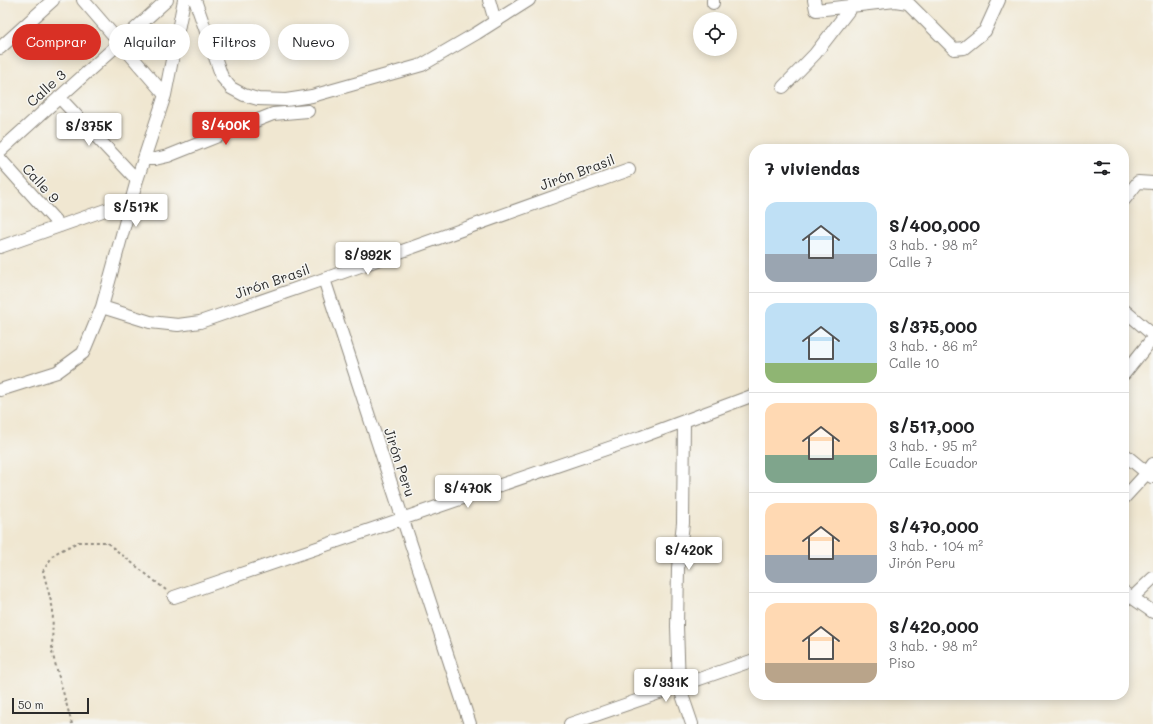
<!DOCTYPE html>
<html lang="es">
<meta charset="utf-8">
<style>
:root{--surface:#fff;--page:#f2f2f2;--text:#202124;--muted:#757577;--line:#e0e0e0;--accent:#d93025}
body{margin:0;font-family:Mali,sans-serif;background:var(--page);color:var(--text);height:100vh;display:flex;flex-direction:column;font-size:15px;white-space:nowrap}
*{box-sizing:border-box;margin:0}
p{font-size:13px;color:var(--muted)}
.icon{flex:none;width:22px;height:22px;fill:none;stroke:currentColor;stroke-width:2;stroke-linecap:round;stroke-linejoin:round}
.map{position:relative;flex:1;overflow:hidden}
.details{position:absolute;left:749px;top:144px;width:380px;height:556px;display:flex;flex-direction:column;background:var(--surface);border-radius:16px;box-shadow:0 2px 10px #0003}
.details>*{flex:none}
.top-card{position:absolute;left:12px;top:24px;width:380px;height:36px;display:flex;gap:8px}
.fabs{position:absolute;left:693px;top:12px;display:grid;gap:8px}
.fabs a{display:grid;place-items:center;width:44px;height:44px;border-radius:50%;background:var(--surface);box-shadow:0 2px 10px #0003;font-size:20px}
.scale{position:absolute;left:12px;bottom:10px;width:77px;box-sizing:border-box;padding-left:4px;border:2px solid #2b2b2b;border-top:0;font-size:11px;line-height:14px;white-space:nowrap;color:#2b2b2b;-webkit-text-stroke:3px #f6f6f2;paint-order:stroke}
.price{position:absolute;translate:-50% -34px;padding:0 9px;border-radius:4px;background:#fff;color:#222;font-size:13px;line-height:26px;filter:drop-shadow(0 1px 2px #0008)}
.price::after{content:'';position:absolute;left:50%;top:24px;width:12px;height:9px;margin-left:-6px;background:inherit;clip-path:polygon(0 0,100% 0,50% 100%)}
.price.active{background:var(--accent);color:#fff}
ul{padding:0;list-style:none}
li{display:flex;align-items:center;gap:12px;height:100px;padding:0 16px}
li+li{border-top:1px solid var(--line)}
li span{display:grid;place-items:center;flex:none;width:112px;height:80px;border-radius:12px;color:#555}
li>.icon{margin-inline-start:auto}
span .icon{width:48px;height:48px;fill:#fffc;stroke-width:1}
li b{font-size:17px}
h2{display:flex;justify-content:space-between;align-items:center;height:48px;padding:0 16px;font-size:17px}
.chip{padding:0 14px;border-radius:18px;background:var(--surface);box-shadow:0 2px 10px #0003;font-size:14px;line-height:36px}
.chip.active{background:var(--accent);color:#fff}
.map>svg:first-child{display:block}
</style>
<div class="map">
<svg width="1153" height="724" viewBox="0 0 1153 724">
<rect width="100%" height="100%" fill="#f6f6f2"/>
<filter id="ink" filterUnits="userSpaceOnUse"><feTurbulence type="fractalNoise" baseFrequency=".025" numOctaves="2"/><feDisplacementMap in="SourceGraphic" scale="8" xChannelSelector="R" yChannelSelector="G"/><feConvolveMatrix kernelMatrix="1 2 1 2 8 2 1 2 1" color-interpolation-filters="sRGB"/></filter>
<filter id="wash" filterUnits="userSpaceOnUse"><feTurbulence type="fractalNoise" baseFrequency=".012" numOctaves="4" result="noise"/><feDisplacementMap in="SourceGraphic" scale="16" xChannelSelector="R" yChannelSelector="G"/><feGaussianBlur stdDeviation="0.9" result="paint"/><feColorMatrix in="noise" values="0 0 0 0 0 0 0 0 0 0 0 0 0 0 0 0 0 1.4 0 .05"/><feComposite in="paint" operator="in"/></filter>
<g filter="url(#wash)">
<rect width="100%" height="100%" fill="#f0e7d1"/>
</g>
<g filter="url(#ink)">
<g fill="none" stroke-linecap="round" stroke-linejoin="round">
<defs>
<path id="minor" d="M83,0l82,95
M195,0l27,77 9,11 13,7 14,4 28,1 26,-4 110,-31 55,-32 52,-33
M489,0l6,21
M713,0v3
M814,0l2,10 79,-9 13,2 46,46 10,-1 21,-17 14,-31
M0,48l53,-48
M783,87l32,-33 37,-48
M59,97l78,83
M0,151l167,-151
M0,159l60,67
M144,159h11l13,-3 105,-42 35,-3
M1124,200l14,-18 15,1
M0,247l131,-46
M324,279l146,445
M102,307l48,15 28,3 22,-3 124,-43 305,-109
M1124,310l29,25
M1124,374l29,-36
M0,390l57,-18 26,-19 19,-46 35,-127 28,-85 19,-95
M684,421l-1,102 -5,45 -1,58 2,60 13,38
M1124,454l28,23
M1124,498l23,-25 6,-9
M1124,592l29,20
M174,597l467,-160 113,-42
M1132,598l21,-20
M570,724l184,-64"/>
</defs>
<!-- minor casing -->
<use href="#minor" stroke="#8e897e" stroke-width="14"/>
<!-- path -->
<path stroke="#8e897e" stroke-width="2" stroke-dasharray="3 3" stroke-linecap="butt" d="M72,724l-20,-72 1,-43 -10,-38 11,-17 24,-12h28l60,48"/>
<!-- minor -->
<use href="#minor" stroke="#fff" stroke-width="12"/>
</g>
</g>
<g text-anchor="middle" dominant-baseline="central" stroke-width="3" stroke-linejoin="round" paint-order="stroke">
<!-- street labels -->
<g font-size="14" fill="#2b2b2b" stroke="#f6f6f2">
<text transform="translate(46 88) rotate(-42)">Calle 3</text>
<text transform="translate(577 172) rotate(-20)">Jirón Brasil</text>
<text transform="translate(41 183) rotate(48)">Calle 9</text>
<text transform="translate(272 281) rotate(-19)">Jirón Brasil</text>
<text transform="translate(400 462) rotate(72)">Jirón Peru</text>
</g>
</g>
</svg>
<div class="fabs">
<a><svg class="icon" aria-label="locate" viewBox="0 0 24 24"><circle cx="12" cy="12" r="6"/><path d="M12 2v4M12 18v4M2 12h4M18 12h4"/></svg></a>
</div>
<div class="scale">50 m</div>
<b class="price active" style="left:226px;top:146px">S/400K</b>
<b class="price" style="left:89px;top:147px">S/375K</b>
<b class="price" style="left:136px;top:228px">S/517K</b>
<b class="price" style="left:368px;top:276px">S/992K</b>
<b class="price" style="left:468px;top:509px">S/470K</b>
<b class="price" style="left:689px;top:571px">S/420K</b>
<b class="price" style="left:666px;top:703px">S/331K</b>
<div class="top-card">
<a class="chip active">Comprar</a>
<a class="chip">Alquilar</a>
<a class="chip">Filtros</a>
<a class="chip">Nuevo</a>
</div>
<section class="details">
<h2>7 viviendas<svg class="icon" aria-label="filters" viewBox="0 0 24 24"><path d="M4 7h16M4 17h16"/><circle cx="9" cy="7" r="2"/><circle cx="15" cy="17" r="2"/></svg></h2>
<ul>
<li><span style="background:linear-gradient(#bfe0f5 65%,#9aa5b1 0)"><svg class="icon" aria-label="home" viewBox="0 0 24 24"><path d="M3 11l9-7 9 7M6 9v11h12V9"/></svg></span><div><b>S/400,000</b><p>3 hab. · 98 m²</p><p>Calle 7</p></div></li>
<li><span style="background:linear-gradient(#bfe0f5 75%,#8fb573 0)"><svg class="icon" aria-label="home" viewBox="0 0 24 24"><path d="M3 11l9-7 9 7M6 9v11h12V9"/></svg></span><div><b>S/375,000</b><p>3 hab. · 86 m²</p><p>Calle 10</p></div></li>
<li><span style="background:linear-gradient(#ffd9b3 65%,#7fa58c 0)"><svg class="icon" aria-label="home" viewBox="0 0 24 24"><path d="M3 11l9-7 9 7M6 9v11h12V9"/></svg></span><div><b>S/517,000</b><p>3 hab. · 95 m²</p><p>Calle Ecuador</p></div></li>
<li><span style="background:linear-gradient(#ffd9b3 65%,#9aa5b1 0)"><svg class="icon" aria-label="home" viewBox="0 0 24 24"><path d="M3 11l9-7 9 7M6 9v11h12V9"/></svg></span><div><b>S/470,000</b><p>3 hab. · 104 m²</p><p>Jirón Peru</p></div></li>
<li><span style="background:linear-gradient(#ffd9b3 75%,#b9a48a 0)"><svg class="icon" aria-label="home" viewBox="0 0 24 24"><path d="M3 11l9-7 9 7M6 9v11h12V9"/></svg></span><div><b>S/420,000</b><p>3 hab. · 98 m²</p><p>Piso</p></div></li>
</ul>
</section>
</div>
